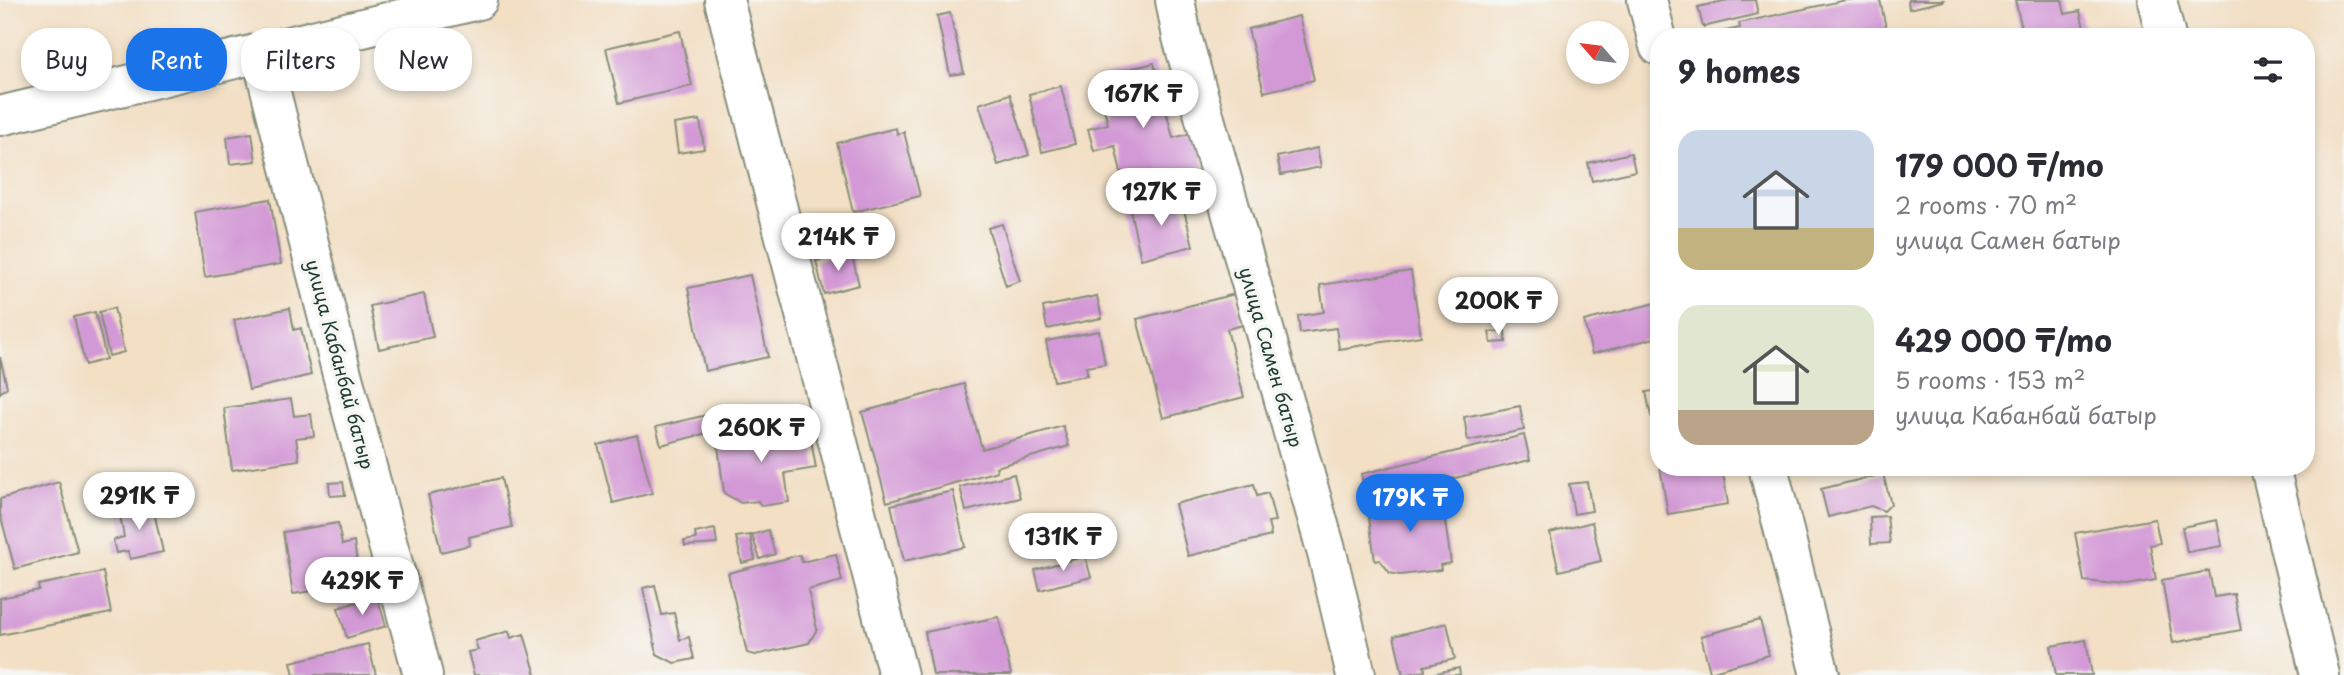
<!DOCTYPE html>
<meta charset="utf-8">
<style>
:root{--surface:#fff;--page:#f7f7f7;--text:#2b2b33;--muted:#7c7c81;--accent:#1a73e8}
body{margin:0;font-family:"Playpen Sans",sans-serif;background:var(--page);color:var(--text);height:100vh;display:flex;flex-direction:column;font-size:26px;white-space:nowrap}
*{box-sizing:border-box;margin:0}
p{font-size:23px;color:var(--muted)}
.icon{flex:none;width:38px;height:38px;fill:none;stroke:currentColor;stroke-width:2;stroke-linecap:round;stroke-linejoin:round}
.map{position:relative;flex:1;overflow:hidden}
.side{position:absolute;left:1650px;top:28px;width:665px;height:448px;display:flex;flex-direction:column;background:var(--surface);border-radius:28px;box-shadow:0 4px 10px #0003}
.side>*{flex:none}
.top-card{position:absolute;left:21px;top:28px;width:665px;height:63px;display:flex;gap:14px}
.needle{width:46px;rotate:298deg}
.fabs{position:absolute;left:1566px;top:21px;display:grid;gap:14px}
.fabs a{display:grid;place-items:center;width:63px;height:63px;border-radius:50%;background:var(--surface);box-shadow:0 4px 10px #0003;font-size:35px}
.price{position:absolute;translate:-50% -60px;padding:0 16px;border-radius:24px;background:#fff;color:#222;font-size:23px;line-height:46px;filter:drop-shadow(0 2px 4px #0008)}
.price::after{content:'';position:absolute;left:50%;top:42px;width:21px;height:16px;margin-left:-10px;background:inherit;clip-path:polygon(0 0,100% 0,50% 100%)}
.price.selected{background:var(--accent);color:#fff}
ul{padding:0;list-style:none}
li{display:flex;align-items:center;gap:21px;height:175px;padding:0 28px}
li span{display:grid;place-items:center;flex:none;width:196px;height:140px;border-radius:21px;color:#555}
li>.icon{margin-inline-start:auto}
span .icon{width:84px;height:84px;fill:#fffc;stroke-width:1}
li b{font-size:30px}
h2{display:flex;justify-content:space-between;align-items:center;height:84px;padding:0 28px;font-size:30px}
.tag{padding:0 24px;border-radius:28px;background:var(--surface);box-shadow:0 4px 10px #0003;font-size:24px;line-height:63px}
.tag.selected{background:var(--accent);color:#fff}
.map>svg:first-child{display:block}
</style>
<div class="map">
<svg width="2344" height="675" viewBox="0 0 2344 675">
<rect width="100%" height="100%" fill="#f6f6f2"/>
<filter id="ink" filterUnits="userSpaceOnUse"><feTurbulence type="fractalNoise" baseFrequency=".0143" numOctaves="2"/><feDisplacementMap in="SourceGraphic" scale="14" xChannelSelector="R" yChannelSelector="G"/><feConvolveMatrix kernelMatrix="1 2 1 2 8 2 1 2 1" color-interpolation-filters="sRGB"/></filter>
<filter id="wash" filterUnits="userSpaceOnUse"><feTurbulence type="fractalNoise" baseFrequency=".00686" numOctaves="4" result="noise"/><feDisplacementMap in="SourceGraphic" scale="28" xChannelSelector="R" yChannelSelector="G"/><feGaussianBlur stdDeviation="1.57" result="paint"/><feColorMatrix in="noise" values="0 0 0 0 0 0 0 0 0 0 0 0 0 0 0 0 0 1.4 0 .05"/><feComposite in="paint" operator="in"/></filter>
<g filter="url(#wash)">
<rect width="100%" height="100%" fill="#f2dfc4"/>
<g id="blocks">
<!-- building -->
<path fill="#d399d6" d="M1728,0h27l3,14 -55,13 -5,-20z
M1846,0h34l8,37h-191l43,-9 -1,-5z
M1908,0h36v1l-35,8z
M2015,0h47l3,14 15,-3 6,26h-62z
M950,13l14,60 -14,2 -13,-59z
M1299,16l15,64 -50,12 -16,-63z
M680,31l12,55 -73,17 -13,-55z
M1154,63l19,75 23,-6 9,38 -80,20 -10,-44 -21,5 -6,-22 20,-5 -12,-47z
M1061,86l14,58 -33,8 -13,-58z
M1010,94l19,61 -31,10 -19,-61z
M700,120l4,29 -26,4 -4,-29z
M896,128l1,6 7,-2 16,64 -67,16 -16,-69z
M252,133l4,28 -26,3 -3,-27z
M1317,148l4,19 -40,8 -4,-18z
M1631,153l4,18 -43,10 -4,-18z
M1181,198l12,48 -52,13 -11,-49z
M270,199l11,65 -76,13 -10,-65z
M1002,224l18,57 -14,5 -18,-58z
M851,252l8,33 -35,9 -8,-33z
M1411,271l10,65 -82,13 -3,-21 -36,5 -2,-17 26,-4 -4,-27z
M750,275l18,82 -63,14 -17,-83z
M424,294l9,43 -54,12 -9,-43z
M1235,294l8,31 -16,4 17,68 -81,21 -26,-99z
M1097,296l5,22 -55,11 -4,-22z
M1659,302v35l-67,17 -8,-33z
M114,308l10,44 -15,4 -10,-44z
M290,308l4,22 7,-2 10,47 -62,15 -15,-70z
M95,312l11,47 -21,6 -11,-48z
M1099,331l6,33 -19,3 2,8 -34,6 -8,-40z
M1505,331l1,11 -15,1 -2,-11z
M0,357l7,30 -7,6z
M964,384l18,65 81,-23 6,20 -73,21 1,4 -110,31 -25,-90z
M1659,390v25l-8,1 -5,-24z
M291,399l3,17 17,-2 3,22 -18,2 3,22 -67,10 -8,-62z
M1520,406l4,24 -56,11 -4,-24z
M711,414l4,17 -54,14 -5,-18z
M766,420l4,26 41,-6 5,28 -31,5 4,29 -28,4 -3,-5 -17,2 -17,-10 -6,-47 14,-2 -3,-19z
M637,435l15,58 -39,10 -15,-58z
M1524,435l6,25 -163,39 -6,-25z
M1660,467h62l6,37 -60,10z
M1014,474l6,24 -54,13 -6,-24z
M1883,474l8,30 -7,7 -13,-5 -43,11 -7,-28z
M501,478l11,49 -43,10 1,8 -29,7 -13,-57z
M59,482l19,70 -63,17 -15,-55v-15z
M343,482l2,13 -15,1 -1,-13z
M1587,482l5,29 -18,3 -5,-30z
M1254,484l3,12 11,-3 7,28 -7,1 3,14 -83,20 -13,-52z
M953,491l12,56 -61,14 -13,-56z
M1441,493l10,70 -11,2 1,5 -41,5 -10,-2 -10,-13 -5,1 -8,-58z
M152,503l11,49 -33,7 -2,-8 -12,2 -3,-13 11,-3 -5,-27z
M1887,516l3,27 -19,1 -1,-27z
M2155,519l5,24 -10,2 6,35 -29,5 -43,-4 -9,-48z
M2217,520l5,26 -35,6 -5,-25z
M1592,522l9,39 -42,10 -9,-38z
M338,523l4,22 12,-3 4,28h-6l3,14 -62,10 -10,-62z
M715,529l2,15 -32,2 -1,-5 12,-2 -1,-6z
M768,530l7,24 -15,5 -8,-24z
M750,535l5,25 -13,3 -6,-26z
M836,554l6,27 -34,9 9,39 -8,14 -54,12 -8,-2 -19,-80 72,-18 2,7z
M1085,556l6,21 -51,13 -5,-20z
M2209,571l5,26 20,-3 7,36 -68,13 -11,-63z
M103,572l8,41 -111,22v-37l39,-8 -1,-5z
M655,585l7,30 12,-2 6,27 9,-3 5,22 -20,4 -17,-9 -14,-66z
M377,596l9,30 -39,12 -9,-30z
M999,617l12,58h-78l-8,-43z
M1760,620l9,35 -59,17 -9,-36z
M1447,623l8,36 -31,7 1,5 -22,4 -9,-39z
M509,631l2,7 13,-4 12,41h-62l-6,-23 10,-2 -3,-9z
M2086,640l6,35h-36l-5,-29z
M368,644l8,31h-82l-3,-13z
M1459,668l1,7h-29v-1z"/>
</g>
</g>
<g filter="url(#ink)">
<use href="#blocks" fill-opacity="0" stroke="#888e7c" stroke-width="2"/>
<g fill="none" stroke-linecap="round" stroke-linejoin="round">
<defs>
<path id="street" d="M724,0l174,675
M1175,0l7,37 146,520 28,118
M1647,0l12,46
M2157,0l9,37
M261,53l81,321 81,301
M0,116l478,-116
M1768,467l52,208
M2270,467l50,208"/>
</defs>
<!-- street casing -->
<use href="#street" stroke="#888e7c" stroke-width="42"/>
<!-- street -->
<use href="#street" stroke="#fff" stroke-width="38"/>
</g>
</g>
<g text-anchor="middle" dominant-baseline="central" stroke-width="7" stroke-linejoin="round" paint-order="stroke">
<!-- street labels -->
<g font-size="19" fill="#1f3d34" stroke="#f6f6f2">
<text transform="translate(1272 357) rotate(74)">улица Самен батыр</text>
<text transform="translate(341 364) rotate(75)">улица Кабанбай батыр</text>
</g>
</g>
</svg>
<div class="fabs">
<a><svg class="needle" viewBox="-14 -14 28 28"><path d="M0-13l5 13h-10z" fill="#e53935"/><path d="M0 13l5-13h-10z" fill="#7c7c81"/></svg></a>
</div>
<b class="price" style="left:1143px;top:130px">167K ₸</b>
<b class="price" style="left:1161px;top:228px">127K ₸</b>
<b class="price" style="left:838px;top:273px">214K ₸</b>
<b class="price" style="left:1498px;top:337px">200K ₸</b>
<b class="price" style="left:761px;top:464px">260K ₸</b>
<b class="price" style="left:139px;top:532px">291K ₸</b>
<b class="price selected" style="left:1410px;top:534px">179K ₸</b>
<b class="price" style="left:1063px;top:573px">131K ₸</b>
<b class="price" style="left:362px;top:617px">429K ₸</b>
<div class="top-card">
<a class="tag">Buy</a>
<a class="tag selected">Rent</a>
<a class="tag">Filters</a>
<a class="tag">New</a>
</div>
<section class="side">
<h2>9 homes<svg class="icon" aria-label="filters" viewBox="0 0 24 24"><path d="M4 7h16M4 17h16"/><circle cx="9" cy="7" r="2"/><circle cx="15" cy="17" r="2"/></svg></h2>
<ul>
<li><span style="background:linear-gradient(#c9d6e8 70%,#c2b280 0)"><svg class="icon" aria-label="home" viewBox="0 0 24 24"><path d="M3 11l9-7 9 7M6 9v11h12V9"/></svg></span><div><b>179 000 ₸/mo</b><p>2 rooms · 70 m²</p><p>улица Самен батыр</p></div></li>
<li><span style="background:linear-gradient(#dfe7d0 75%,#b9a48a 0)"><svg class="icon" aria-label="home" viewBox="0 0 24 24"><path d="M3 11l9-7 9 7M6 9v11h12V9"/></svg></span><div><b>429 000 ₸/mo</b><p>5 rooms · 153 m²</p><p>улица Кабанбай батыр</p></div></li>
</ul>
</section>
</div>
